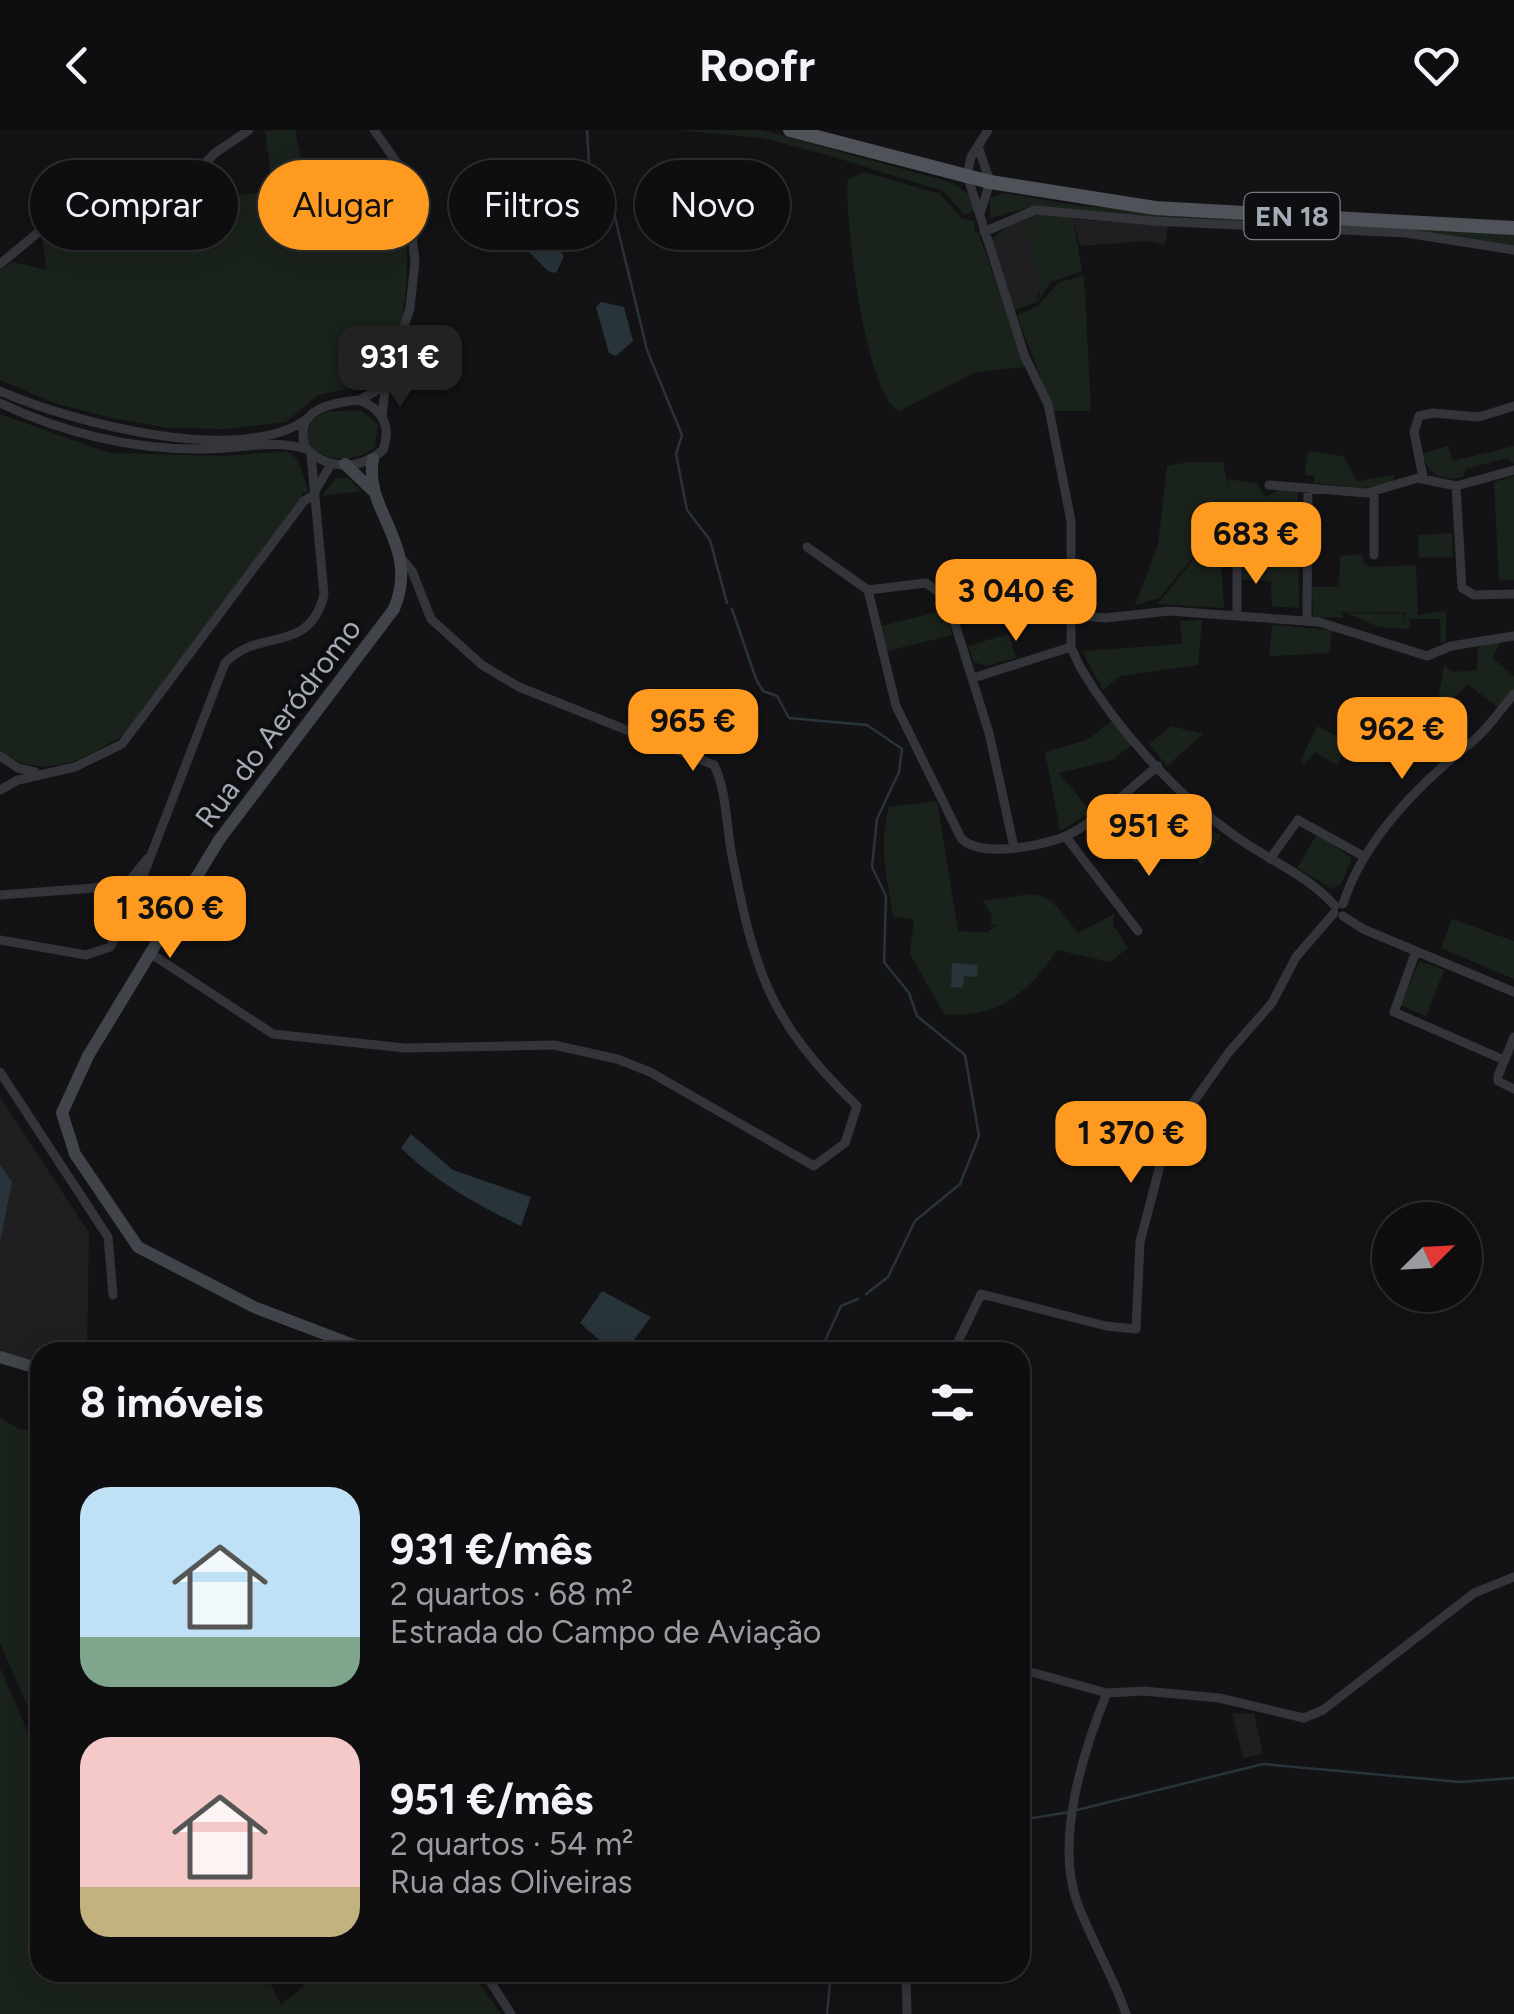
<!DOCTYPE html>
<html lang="pt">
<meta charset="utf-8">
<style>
:root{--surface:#0e0e10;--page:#171719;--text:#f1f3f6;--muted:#9b9c9f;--line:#2e2e30;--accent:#ff9a20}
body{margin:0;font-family:Figtree,sans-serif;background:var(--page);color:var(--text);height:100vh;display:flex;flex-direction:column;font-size:38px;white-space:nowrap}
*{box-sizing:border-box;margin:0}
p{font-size:32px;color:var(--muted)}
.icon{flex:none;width:55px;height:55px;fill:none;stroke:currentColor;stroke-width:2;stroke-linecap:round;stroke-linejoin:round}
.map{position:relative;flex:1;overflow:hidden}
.side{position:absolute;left:30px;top:1212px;width:1000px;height:640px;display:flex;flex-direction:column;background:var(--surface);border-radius:30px;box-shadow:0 5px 25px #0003,0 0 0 2px var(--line)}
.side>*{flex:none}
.top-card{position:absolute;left:30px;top:30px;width:1000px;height:90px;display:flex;gap:20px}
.needle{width:65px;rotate:66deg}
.tools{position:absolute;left:1372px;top:1072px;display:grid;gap:20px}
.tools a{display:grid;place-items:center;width:110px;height:110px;border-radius:50%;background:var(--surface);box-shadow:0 5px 25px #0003,0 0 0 2px var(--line);font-size:50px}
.price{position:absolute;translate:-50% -85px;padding:0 22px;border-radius:20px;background:var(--accent);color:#111;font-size:32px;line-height:65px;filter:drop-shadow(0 2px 5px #0008)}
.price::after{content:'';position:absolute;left:50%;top:60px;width:30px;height:22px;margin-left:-15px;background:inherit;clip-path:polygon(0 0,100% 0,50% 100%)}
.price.active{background:#222;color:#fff}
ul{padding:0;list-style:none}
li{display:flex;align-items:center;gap:30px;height:250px;padding:0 50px}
li span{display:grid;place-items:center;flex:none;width:280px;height:200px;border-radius:30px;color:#555}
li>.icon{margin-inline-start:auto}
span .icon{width:120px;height:120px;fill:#fffc;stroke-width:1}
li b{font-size:42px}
h2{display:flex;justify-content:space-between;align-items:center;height:120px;padding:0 50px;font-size:42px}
.chip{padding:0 35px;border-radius:45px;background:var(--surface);box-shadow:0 5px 25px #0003,0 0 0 2px var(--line);font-size:35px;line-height:90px}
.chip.active{background:var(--accent);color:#111}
header{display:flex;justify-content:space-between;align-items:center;height:130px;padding:0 50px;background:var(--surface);font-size:45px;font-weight:700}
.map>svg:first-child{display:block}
</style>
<header><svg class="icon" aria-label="back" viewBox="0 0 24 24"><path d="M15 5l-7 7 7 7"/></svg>Roofr<svg class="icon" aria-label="heart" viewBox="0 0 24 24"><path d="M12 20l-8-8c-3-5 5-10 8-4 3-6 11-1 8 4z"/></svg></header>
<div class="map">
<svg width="1514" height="1884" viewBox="0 0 1514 1884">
<rect width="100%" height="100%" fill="#131315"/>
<!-- built -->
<path fill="#1f1f22" d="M1032,85l8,76 -5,12 -21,7 -24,-69 25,-20z
M1073,89l95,7 -3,19 -17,-4 -68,5z
M0,967l89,136 -2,119h-47v12l-40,-11z
M1232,1583l22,1 9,40 -20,4z"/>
<!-- green -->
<path fill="#1a231b" d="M274,0h21c7,34 11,59 46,73l43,-22 5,21 16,-4c3,61 8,133 -30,185l-57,12 -32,27 -60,7 -58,-1 -56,-10 -55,-14 -57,-24v-110l13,-8 34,8 -6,-38 37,-17 81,-4 18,-12 96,-7 -8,-61z
M676,0h86l191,53 15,11 7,17 -10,4 -22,-24 -119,-37 -62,-16z
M864,42l76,22 22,25 13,2 -1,12 4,-1 48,135 -50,5 -77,39c-34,-17 -55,-193 -51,-232z
M1005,63l75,13 434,28v12l-130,-19 -232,-10 -118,-11 -44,12v-20z
M1034,84l39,4 9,53 -31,11 -13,19 -24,9 -12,-33 11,26 26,-4 1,-6 -7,-45 -8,-14 4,-14 -13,3 -24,21 -2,-4 25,-19z
M1084,146l7,135h-38l-36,-96 21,-9 21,-24z
M360,280l18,14 -3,23c-19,17 -54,15 -69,-5l6,-22 13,-8z
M0,284l109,39 116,3 62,-5 11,9 10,31 -6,3 -1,13 -175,226c-40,26 -82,50 -126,18z
M1448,316l5,15 61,-15v18l-7,-6 -41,11 -3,8c-21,4 -37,-2 -40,-24z
M1308,321l35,5 14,25 37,-6 -1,7 -30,6 -50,-5 2,-7 -10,-1z
M1188,332h35l6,29 -1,-12 30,5 7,13 16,-8 17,2 -1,32h-5l-1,7h8v78l-27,-2 -1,-25 -29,-1 1,-36 -16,-1 12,-6 2,-9 -17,12 -17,1 -48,57 -24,7 23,-60 9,-79z
M1514,346v104l-15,1 -5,-99z
M336,348h12l13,13 -39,5z
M1452,403l1,24 -34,1 -1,-23z
M1220,417l4,61 -66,-4 35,-44z
M1362,424l1,9 9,4 44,-2 2,50 28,-4v30l-5,2 -1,-24h-30l-1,10 -30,-2 -33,-14 58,1 1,7 1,-8 -79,-1 16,1v5l-30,-1 -1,-30h27l1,-31z
M946,480l6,25 -65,16 -6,-25z
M1202,490l-4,45 -78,11 -17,14 -21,-39 100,-7 -2,-23z
M1272,495l60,5 -3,23 -60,3z
M1009,504l7,24 -29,8 -13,-4 -6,-16z
M1502,510l-10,18 22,18v14l-15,18 -32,-24 -23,26 -7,-4 7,-41 9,7 24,-2 1,-23z
M1113,590l20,24 -21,16 -53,13 32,39 -31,19 -15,-79 42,-12z
M1171,596l32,8 -36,32 -18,-22z
M1317,596l31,15 -10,25 -23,-14 -10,12 -4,-4z
M937,671l21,130 30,1 9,-7 -6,-1 1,-9 -10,-15c56,-2 55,-23 96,33l36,-19 -1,11 15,23 -18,14 -53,-12c-27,42 -62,70 -113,64l-34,-60 4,-35 -21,-2c-6,-40 -15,-70 -4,-110z
M1204,698l17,7 -20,30 -18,-22z
M1317,704l35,24 -11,26 -8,5 -36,-21z
M1452,789l62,22v38l-73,-31z
M1420,831l24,9 -18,46 -26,-11z
M0,1288l19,11 21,2v304l-40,-92z
M0,1538l40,92v212l225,1 16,32 23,-19 -8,-13h176l29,41h-501z"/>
<!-- water -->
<path fill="#28343a" d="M526,85h7l31,41 -8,17 -8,-2 -35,-35v-8z
M601,172l23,5 9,34 -17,15 -7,-3 -13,-46z
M952,833l26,2 -1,12 -13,-1 -1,12 -12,-1z
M411,1004l42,36 78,27 -10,29c-45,-22 -84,-43 -120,-78z
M0,1035l12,17 -12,60z
M602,1161l49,26 -26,35h-12l-33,-29z"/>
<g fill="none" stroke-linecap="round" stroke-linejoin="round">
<!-- stream -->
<path stroke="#28343a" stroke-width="2.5" d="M587,0l2,32 24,47 34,141 35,85 -6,19 11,56 23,30 17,63
M732,479l24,70 7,12 14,5 12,22 78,7 35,24 -3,23 -22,47 -5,48 14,29 -2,66 25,31 8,23 48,39 14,81 -19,48 -45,37 -27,56 -22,17
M820,1222l21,-46 17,-7
M1077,1680l186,-46 197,18 54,-4
M1020,1690l50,-8
M827,1884l4,-42"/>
<!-- street -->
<path stroke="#33353a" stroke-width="9" d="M374,0l31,44 10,87 -5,47 -24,74 -4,34
M988,0l-17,27 -4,18 58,182 23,47 23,117v126l9,20c37,62 95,127 155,169 33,24 73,39 100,70
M979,19l11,33 -10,32
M984,102l51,-22 118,11 253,12 108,17
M0,134l57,-47 108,-13 50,-51 34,-23
M0,261c71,31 242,77 308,27
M359,270c23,9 33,25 24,50 -24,21 -57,20 -78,-3 -11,-38 25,-44 54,-47z
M359,270l17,-9 9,-13
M0,273c64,30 134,47 205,46 33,0 69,-10 101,0
M1423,347l-9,-45 5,-16 14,-3 46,4 35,-11
M1269,355l98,8 51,-15 38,8 58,-16
M1456,356l6,102 12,7 40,-1
M315,361l15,-25
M807,417l61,43 28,116 65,132c18,21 88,8 111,-5 31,-17 58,-45 86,-67
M1374,425v-63
M1237,428v58
M868,460l58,-7 21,15 42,135 25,114
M1072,485l33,3 64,-7 150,11 108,34 24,-10 63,-10
M1307,491l1,-133
M973,548l98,-31
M0,626l18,12 17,4
M0,660l18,-10 57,-13 47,-23 182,-243 11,-7
M1101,682l36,46 11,2 60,-45
M1066,707l72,94
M1270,729l28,-39 65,36
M94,758l36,-8 17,-21
M0,765l94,-7 21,14 7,24 -12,21 -24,8 -86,-15
M1343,774c20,-64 78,-122 130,-163 15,-12 28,-32 41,-47
M1343,786l20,13 151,63
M121,803l104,-270c36,-37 83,-7 99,-68l-13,-141
M1416,821l-22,61 110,48
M150,823l123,81 132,14 149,-3 63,14 33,13 164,94 31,-23 12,-37c-88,-85 -102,-133 -125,-250 -6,-30 -5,-65 -18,-91l-195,-78 -37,-22 -51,-46 -19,-48 -10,-12
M1514,907l-16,39v5l16,8
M0,942l108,165 5,58
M953,1222l28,-58 125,32 30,3 4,-87 27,-103 62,-87 43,-49 24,-46 38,-44
M1020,1539l87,24 37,-2 75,7 85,20 19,-8 151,-117 40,-16
M1107,1563c-24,58 -52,147 -30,209 14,38 36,73 49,112
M484,1842l27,42
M906,1842l1,42"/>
<!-- secondary -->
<path stroke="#41444a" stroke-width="12" d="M345,334l27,26
M372,1222l-118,-45 -116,-60 -63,-93 -13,-41 26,-57 131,-216 175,-231c27,-66 -31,-97 -21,-150
M0,1227l40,12"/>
<!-- primary -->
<path stroke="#4f5259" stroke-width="14" d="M790,0l200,52 165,26 359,20"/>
</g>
<g text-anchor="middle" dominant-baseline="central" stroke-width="9" stroke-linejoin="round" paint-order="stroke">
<!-- shield labels -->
<rect fill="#0e0e10" stroke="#767c85" stroke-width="2.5" x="1244.5" y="63" width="95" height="46" rx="8"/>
<g font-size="28" font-weight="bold" fill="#a3abb7">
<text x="1292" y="86">EN 18</text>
</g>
<!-- street labels -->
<g font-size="30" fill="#a3abb7" stroke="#0e0e10">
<text transform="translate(278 593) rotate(-53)">Rua do Aeródromo</text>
</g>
</g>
</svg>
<div class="tools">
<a><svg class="needle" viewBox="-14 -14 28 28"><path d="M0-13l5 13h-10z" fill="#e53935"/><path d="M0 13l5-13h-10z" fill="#9b9c9f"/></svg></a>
</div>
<b class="price active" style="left:400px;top:280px">931 €</b>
<b class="price" style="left:1256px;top:457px">683 €</b>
<b class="price" style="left:1016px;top:514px">3 040 €</b>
<b class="price" style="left:693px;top:644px">965 €</b>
<b class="price" style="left:1402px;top:652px">962 €</b>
<b class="price" style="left:1149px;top:749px">951 €</b>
<b class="price" style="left:170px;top:831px">1 360 €</b>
<b class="price" style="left:1131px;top:1056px">1 370 €</b>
<div class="top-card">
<a class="chip">Comprar</a>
<a class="chip active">Alugar</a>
<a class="chip">Filtros</a>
<a class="chip">Novo</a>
</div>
<section class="side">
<h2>8 imóveis<svg class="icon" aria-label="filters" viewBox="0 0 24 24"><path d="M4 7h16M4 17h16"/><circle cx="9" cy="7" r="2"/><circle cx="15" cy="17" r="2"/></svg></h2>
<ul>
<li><span style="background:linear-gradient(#bfe0f5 75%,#7fa58c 0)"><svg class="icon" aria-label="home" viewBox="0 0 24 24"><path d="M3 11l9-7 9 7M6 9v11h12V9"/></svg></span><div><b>931 €/mês</b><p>2 quartos · 68 m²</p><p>Estrada do Campo de Aviação</p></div></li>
<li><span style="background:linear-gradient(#f6c9c9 75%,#c2b280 0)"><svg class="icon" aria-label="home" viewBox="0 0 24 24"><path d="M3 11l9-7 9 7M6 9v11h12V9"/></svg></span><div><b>951 €/mês</b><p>2 quartos · 54 m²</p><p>Rua das Oliveiras</p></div></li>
</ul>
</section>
</div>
